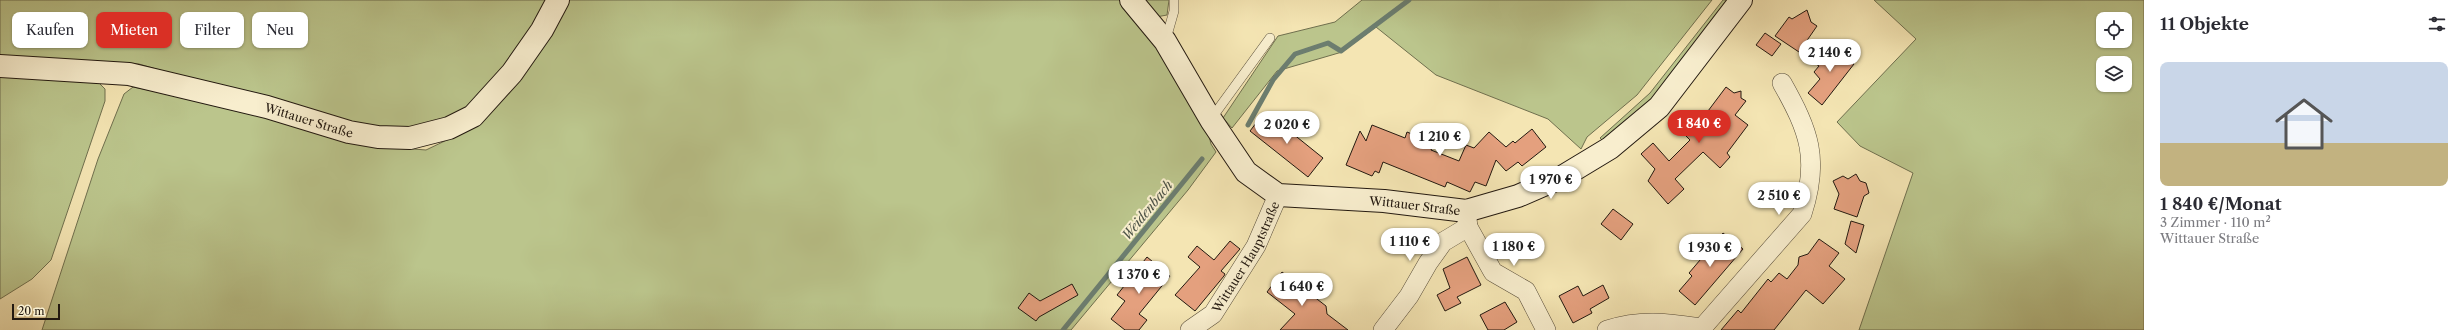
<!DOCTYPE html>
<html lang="de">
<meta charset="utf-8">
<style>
:root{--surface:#fff;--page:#f2f2f3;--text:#2b2b33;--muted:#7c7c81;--accent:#d93025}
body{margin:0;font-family:"Libre Caslon Text",serif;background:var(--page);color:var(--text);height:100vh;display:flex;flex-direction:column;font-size:15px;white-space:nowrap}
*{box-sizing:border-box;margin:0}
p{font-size:13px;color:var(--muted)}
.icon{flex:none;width:22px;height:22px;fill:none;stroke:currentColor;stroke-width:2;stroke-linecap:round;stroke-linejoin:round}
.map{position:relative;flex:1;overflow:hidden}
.panel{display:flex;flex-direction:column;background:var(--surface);width:320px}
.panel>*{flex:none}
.banner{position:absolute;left:12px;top:12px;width:380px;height:36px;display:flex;gap:8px}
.tools{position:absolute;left:2096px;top:12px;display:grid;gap:8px}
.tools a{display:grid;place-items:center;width:36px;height:36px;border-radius:8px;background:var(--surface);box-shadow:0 1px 3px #0004;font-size:20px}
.scale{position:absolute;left:12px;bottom:10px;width:48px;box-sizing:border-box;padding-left:4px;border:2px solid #231910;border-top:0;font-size:11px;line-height:14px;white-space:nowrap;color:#231910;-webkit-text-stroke:3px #f8eece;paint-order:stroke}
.price{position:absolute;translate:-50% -34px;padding:0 9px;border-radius:14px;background:#fff;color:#222;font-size:13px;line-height:26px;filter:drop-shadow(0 1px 2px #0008)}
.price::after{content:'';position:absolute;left:50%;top:24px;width:12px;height:9px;margin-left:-6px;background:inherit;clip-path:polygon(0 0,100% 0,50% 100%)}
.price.active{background:var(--accent);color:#fff}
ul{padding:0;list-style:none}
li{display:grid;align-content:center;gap:8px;height:212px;padding:0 16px}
li span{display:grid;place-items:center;height:124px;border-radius:8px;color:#555}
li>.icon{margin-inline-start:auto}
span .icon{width:72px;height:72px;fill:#fffc;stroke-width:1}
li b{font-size:17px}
h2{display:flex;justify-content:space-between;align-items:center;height:48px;padding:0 16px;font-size:17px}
.pill{padding:0 14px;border-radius:8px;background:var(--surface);box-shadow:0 1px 3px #0004;font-size:14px;line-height:36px}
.pill.active{background:var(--accent);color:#fff}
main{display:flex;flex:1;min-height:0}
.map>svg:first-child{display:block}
</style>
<main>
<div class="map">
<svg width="2144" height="330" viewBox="0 0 2144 330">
<rect width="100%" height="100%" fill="#f4e5b3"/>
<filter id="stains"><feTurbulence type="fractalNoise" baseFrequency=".005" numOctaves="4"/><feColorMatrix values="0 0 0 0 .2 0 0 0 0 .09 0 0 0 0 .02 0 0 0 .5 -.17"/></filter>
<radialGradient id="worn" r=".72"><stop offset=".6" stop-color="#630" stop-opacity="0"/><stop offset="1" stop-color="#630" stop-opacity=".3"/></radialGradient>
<!-- green -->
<path fill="#bbc58c" stroke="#6f6f4e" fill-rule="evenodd" d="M0,0h1120l20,23 65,97 6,24 5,8 -28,38 -117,140h-1029l56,-171 26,-65 9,-7 63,12 192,48 38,3 46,-22 -70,6 -41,-5 -222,-65 -139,-6z
M1140,0h29l-2,15 -11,2z
M1362,0h350l-75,95 -50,42 -6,12 -33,-30 -112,-44 -60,-48 -34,25 -65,19 -45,57 -9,-10 55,-82 57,-14z
M1723,0h10l-72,94 -57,48 -4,-4 50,-45z
M1874,0h270v330h-285l54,-157 -53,-27 -23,-24 79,-83zM2103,19h22v22h-22zM2103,63h22v22h-22z
M0,71l94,7 11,11v12l-54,159 -19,19 -32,20z"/>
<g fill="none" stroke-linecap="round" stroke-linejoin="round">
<!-- stream -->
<path stroke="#6c7d6f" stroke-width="5" d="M1248,125l25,-45 22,-26 33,-11 13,8 68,-51
M1063,330l139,-171"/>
</g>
<!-- building -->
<path fill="#e4a07e" stroke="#231910" d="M1807,10l4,12 6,4 -18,26 -24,-16 14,-19 3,2z
M1765,33l16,11 -9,12 -16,-11z
M1832,46l5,4 10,-1 3,12 4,3 -32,41 -14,-12 12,-14 -6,-7 5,-6 -3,-2z
M1726,87l8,6 7,-2v7l5,3 -11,14 13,10 -21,28 3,4 -10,11 -17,-16 -28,27 9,10 -16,15 -20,-23 7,-12 -14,-15 12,-11 16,18 21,-21 -5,-5 17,-16z
M1263,114l12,9 2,-2 46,37 -15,19 -58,-46z
M1372,125l33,13 2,-6 27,11 -3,7 28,11 7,-16 8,3 15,-16 17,15 7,-6 2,2 17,-14 14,18 -24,19 -4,-4 -12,9 -10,-11 -10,26 -11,-4 -5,10 -23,-10 -2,5 -62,-25 -4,11 -4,-2 -3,5 -26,-11 14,-34 6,10z
M1856,174l4,7 6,2 3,10 -5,3 -7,21 -23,-8 5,-15 -6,-13 10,-5 5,3z
M1613,209l20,15 -12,16 -20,-16z
M1851,221l13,4 -8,28 -11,-9z
M1723,233l20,16 -48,56 -16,-14 13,-15 -3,-3z
M1819,239l20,14 -10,13 16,13 -22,25 -17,-14 -32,40h-53l17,-20 3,3 27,-34 3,3 8,-9 8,6 11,-14 1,-8 9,-3z
M1230,241l10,8 -19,22 4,3 -1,2 -29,35 -20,-16 25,-28 -12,-10 9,-11 17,14z
M1147,257l23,19 -31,38 8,6 -8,10h-14l-14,-11 14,-18 -8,-6z
M1467,257l14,28 -24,12 4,6 -16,8 -8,-16 13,-7 -7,-19z
M1282,272l44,34 1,8 21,16h-68l15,-16 -28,-22z
M1072,284l6,11 -39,22 -3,4 -18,-13 11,-15 11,8z
M1603,285l6,13 -19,11 2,4 -19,10 -14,-27 19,-10 5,10z
M1505,302l12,20 -13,8h-16l-8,-15z"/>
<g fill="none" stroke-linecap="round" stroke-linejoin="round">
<defs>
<path id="lane" d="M1166,39l8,-28v-11
M1211,119l59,-81"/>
<g id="street">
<path d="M1466,211l2,16 25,45 33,19 20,39"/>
<path d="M1702,328l100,-114c18,-55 7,-83 -20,-131"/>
<path id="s1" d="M1190,330l23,-16 43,-68 22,-51"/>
<path d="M1383,330l26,-34 19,-33 15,-21 25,-15"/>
<path d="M1607,330c35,-11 60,-7 95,-2"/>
</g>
<g id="secondary">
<path id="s2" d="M1131,0l34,41 46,79 35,52 32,23 106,6 82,10 52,-15 44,-19 48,-29 49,-41 82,-107"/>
<path id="s3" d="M0,66l129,8 138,33 82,25 29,5 32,1 39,-10 24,-12 39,-43 30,-43 16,-30"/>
</g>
</defs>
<!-- lane casing -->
<use href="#lane" stroke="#574c39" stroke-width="10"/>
<!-- street casing -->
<use href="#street" stroke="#574c39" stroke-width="20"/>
<!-- secondary casing -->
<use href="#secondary" stroke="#231910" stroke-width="24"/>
<!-- lane -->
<use href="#lane" stroke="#f8eece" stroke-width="9"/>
<!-- street -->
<use href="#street" stroke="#f8eece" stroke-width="19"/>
<!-- secondary -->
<use href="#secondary" stroke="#f8eece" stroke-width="22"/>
</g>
<g text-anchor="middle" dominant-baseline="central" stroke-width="4" stroke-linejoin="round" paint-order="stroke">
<!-- street labels -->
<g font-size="12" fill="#231910" stroke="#f8eece">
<text stroke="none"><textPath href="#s3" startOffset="315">Wittauer Straße</textPath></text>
<text stroke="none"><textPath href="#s2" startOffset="384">Wittauer Straße</textPath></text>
<text stroke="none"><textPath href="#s1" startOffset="94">Wittauer Hauptstraße</textPath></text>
</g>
<!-- water labels -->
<g font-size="13" font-style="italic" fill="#4d5347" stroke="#f8eece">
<text transform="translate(1147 210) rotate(-51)">Weidenbach</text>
</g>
</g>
<rect width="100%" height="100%" filter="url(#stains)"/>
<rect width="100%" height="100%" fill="url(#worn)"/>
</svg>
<div class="tools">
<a><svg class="icon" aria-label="locate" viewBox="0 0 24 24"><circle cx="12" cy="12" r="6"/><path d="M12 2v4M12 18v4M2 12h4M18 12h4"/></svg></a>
<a><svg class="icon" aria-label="layers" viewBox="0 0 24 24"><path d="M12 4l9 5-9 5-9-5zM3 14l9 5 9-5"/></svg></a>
</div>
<div class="scale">20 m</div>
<b class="price" style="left:1830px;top:73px">2 140 €</b>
<b class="price active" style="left:1699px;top:144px">1 840 €</b>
<b class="price" style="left:1287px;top:145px">2 020 €</b>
<b class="price" style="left:1440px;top:157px">1 210 €</b>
<b class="price" style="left:1551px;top:200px">1 970 €</b>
<b class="price" style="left:1779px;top:216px">2 510 €</b>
<b class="price" style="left:1410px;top:262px">1 110 €</b>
<b class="price" style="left:1514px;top:267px">1 180 €</b>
<b class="price" style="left:1710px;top:268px">1 930 €</b>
<b class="price" style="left:1139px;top:295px">1 370 €</b>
<b class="price" style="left:1302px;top:307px">1 640 €</b>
<div class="banner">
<a class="pill">Kaufen</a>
<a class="pill active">Mieten</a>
<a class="pill">Filter</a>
<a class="pill">Neu</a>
</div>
</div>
<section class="panel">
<h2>11 Objekte<svg class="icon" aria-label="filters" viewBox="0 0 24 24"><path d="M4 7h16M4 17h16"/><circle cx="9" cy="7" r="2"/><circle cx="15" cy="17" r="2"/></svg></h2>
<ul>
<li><span style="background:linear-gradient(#c9d6e8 65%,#c2b280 0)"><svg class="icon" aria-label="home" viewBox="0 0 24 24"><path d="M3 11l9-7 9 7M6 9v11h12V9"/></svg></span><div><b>1 840 €/Monat</b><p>3 Zimmer · 110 m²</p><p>Wittauer Straße</p></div></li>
</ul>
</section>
</main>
